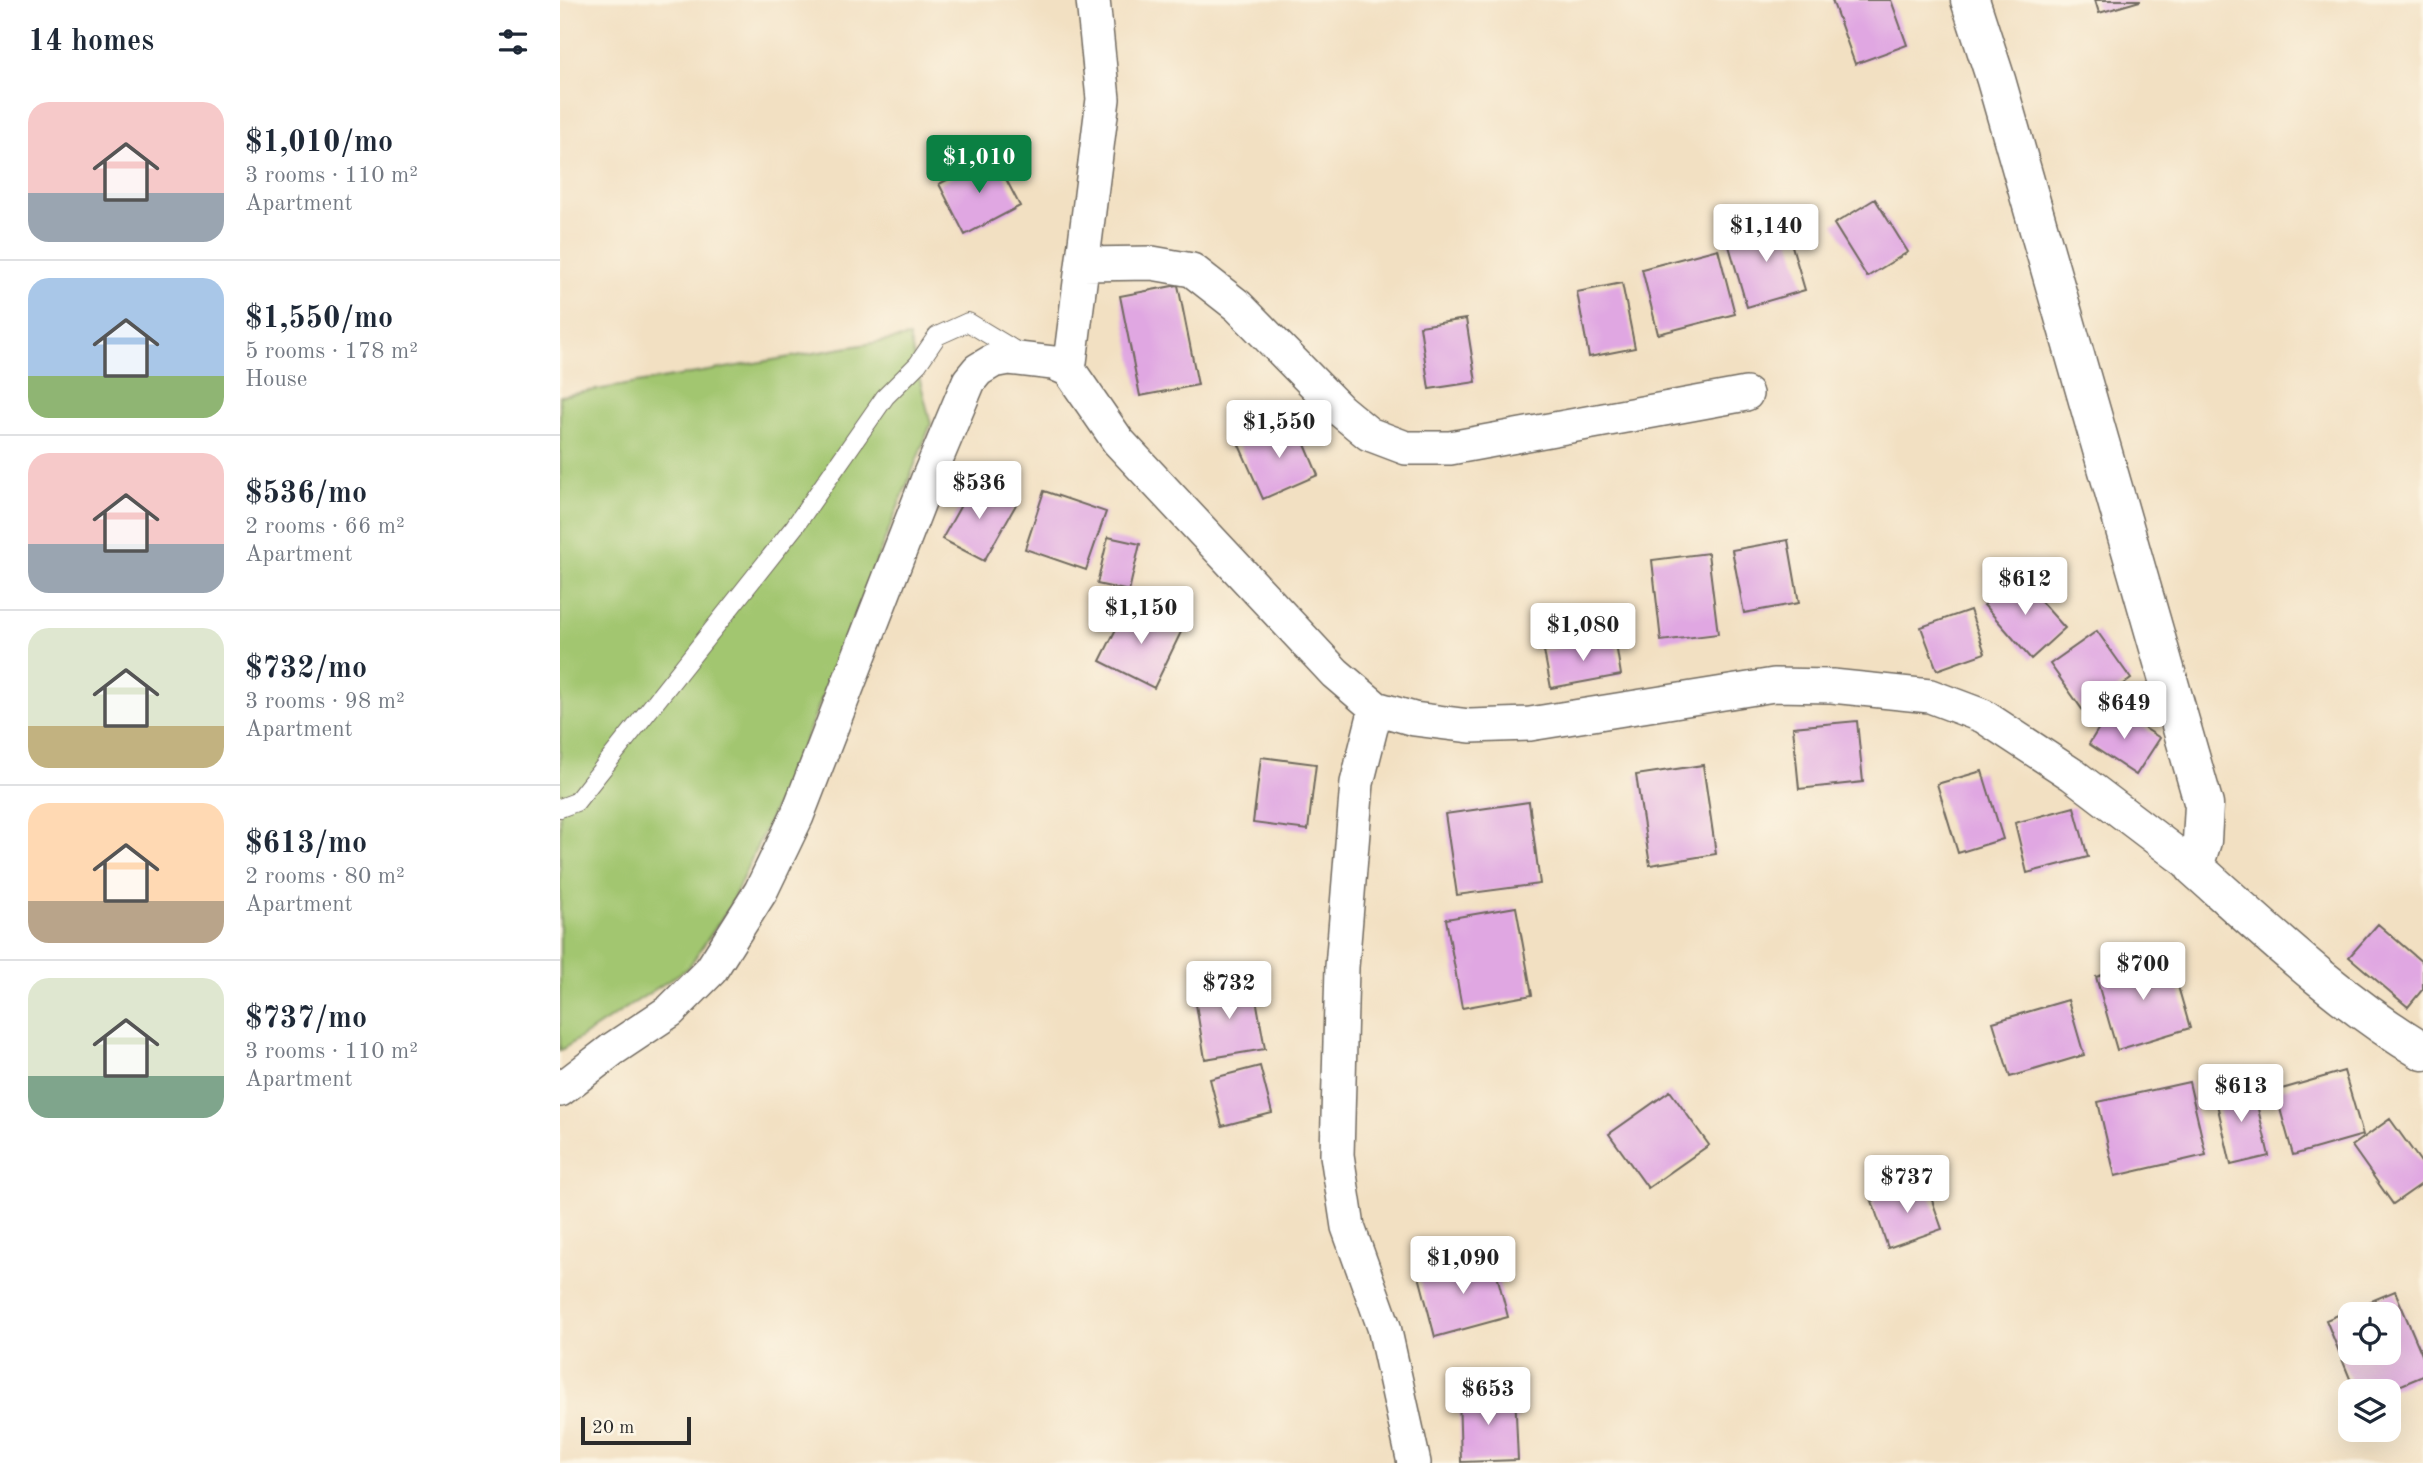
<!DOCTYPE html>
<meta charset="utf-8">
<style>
:root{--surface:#fff;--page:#f2f2f3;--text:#1f2937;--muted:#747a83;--line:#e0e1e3;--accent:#0b8043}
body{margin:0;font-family:"Old Standard TT",serif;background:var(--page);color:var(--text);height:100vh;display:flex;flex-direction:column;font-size:26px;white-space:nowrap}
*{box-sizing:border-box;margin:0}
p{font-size:23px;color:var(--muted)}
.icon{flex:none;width:38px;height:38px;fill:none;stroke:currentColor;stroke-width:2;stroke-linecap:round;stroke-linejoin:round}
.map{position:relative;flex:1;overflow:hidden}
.side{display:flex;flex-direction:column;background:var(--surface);width:560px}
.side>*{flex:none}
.controls{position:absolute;left:1778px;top:1302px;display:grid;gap:14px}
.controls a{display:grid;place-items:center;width:63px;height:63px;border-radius:14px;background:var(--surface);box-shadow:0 7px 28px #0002;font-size:35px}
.scale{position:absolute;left:21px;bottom:18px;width:110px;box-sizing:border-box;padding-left:7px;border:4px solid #2b2b2b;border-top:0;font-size:19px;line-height:24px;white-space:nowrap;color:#2b2b2b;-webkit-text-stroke:5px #fcf5e5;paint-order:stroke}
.price{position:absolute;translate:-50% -60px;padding:0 16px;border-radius:7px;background:#fff;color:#222;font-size:23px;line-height:46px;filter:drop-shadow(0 2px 4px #0008)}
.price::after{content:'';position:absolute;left:50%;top:42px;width:21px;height:16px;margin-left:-10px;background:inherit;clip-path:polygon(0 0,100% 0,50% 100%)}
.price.on{background:var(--accent);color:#fff}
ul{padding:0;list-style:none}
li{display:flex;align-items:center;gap:21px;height:175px;padding:0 28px}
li+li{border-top:2px solid var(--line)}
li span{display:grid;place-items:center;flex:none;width:196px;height:140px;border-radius:21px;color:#555}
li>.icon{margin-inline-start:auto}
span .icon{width:84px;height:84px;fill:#fffc;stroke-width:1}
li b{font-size:30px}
h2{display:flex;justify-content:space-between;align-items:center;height:84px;padding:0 28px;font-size:30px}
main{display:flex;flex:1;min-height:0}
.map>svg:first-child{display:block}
</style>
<main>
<section class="side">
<h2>14 homes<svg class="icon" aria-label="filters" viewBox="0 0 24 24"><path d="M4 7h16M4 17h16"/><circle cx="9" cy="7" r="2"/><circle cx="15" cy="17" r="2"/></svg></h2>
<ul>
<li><span style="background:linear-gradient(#f6c9c9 65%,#9aa5b1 0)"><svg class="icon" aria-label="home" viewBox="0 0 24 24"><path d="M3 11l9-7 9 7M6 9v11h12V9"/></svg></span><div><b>$1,010/mo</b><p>3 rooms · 110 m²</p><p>Apartment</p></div></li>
<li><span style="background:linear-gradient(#a9c7e8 70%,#8fb573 0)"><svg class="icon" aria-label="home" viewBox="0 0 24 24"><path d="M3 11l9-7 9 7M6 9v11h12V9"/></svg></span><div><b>$1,550/mo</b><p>5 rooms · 178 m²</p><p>House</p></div></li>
<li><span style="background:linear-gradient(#f6c9c9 65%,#9aa5b1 0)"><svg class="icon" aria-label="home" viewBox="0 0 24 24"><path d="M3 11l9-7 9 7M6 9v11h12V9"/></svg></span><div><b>$536/mo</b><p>2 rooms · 66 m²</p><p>Apartment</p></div></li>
<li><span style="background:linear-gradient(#dfe7d0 70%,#c2b280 0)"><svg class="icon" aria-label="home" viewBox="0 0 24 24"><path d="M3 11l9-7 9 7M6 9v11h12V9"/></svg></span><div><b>$732/mo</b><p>3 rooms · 98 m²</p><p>Apartment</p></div></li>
<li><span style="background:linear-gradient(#ffd9b3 70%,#b9a48a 0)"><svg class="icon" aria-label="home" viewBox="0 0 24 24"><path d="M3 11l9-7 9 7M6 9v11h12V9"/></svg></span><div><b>$613/mo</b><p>2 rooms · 80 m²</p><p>Apartment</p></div></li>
<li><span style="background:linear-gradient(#dfe7d0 70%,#7fa58c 0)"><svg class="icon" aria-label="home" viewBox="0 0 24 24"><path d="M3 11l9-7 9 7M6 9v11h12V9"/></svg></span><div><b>$737/mo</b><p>3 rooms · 110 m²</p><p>Apartment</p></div></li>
</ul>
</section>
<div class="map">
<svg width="1863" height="1463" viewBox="0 0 1863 1463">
<rect width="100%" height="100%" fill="#fcf5e5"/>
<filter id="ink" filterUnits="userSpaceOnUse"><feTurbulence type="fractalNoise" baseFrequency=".0143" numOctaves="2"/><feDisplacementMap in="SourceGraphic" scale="14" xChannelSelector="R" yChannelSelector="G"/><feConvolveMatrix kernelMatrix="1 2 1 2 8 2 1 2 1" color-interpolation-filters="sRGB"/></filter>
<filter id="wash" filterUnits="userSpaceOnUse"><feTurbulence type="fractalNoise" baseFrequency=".00686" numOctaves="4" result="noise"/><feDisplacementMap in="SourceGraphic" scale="28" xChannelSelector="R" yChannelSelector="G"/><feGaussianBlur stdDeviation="1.57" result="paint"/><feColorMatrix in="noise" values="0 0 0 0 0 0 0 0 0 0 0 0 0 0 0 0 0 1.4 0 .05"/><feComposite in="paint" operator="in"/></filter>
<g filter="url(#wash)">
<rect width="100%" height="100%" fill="#f2e0c2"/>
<!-- green -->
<path fill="#a2c66f" stroke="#66784d" stroke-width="2" d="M349,337l22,87 -129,324 -73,160 -41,60 -128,83v-655z"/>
<g id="blocks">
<!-- building -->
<path fill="#e0a7e2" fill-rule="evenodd" d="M1272,0h59l16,45 -52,19z
M1535,0h45v1l-41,12z
M434,156l26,50 -55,29 -26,-51z
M1315,199l33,53 -41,25 -33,-53z
M1225,222l20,68 -58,17 -20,-68z
M1158,249l17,65 -77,20 -16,-65z
M1062,283l13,65 -46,9 -12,-65z
M618,285l20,100 -58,11 -20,-100z
M906,319l10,63 -47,7 -9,-63z
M735,421l23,54 -55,24 -24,-54z
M415,480l42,23 -33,58 -42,-22z
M484,491l62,21 -20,58 -61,-21z
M548,537l32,7 -11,47 -32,-7z
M1228,540l11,63 -55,10 -12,-63z
M1148,553l10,81 -57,7 -9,-81z
M1458,576l47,52 -34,31 -47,-54z
M569,603l53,27 -28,58 -54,-27z
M1410,610l15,43 -48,17 -16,-43z
M1537,631l34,48 -47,33 -34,-48z
M1055,638l6,37 -70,13 -7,-37z
M1552,707l48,31 -24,37 -47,-31z
M1297,721l6,61 -64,7 -6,-62z
M701,757l55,7 -8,66 -55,-7z
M1143,765l13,89 -66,11 -14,-90z
M1422,771l21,68 -45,14 -21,-69z
M969,802l11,82 -83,11 -12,-81z
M1514,807l14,50 -61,16 -12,-50z
M956,907l16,88 -70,13 -16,-89z
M1818,924l45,39v26l-15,18 -59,-50z
M1609,955l21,73 -73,22 -21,-73z
M693,982l12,67 -60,10 -11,-67z
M1508,1000l16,55 -74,22 -17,-55z
M700,1066l12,47 -50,13 -12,-47z
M1784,1071l19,64 -70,20 -18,-64z
M1629,1082l17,73 -91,21 -17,-74z
M1692,1083l17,73 -38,9 -17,-74z
M1110,1091l39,54 -61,43 -39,-54z
M1830,1119l33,46v18l-30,21 -41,-58z
M1366,1183l16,46 -54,19 -16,-47z
M932,1256l16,61 -73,20 -16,-61z
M1835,1291l28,66v19l-36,15h-32l-29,-71zM1790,1314h39v39h-39z
M955,1392l3,68 -57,2 -2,-68z"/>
</g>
</g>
<g filter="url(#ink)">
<use href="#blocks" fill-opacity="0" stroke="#716a60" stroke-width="2"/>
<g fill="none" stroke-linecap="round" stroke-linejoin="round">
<defs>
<path id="service" d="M0,808l16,-6 219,-276 90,-129 33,-33 19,-28 31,-14 53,32"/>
<path id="minor" d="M523,264l69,-1 40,7 46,36 102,104 29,24 37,14h44l296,-54
M509,370l34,-271 -10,-99
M816,708l-19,75 -15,184 -5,188 11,72 36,100 30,136
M0,1090l53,-41 57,-38 41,-41 50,-79 36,-75 130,-335 42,-100 9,-11 15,-9 16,-3 44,5 16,7 49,71 217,232 41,35 38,11 56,7 60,-2 244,-39 58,1 98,10 53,20 90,59 121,92"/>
<path id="tertiary" d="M1410,0l26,80 208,725 -2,36 -8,26c73,65 145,134 229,184"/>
</defs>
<!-- service casing -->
<use href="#service" stroke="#716a60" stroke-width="20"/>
<!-- minor casing -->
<use href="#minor" stroke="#716a60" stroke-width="36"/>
<!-- tertiary casing -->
<use href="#tertiary" stroke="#716a60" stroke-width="41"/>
<!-- service -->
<use href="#service" stroke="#fff" stroke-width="18"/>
<!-- minor -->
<use href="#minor" stroke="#fff" stroke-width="33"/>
<!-- tertiary -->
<use href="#tertiary" stroke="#fff" stroke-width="38"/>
</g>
</g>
</svg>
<div class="controls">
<a><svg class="icon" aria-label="locate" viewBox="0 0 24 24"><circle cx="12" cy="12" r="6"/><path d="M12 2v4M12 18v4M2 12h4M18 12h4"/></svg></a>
<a><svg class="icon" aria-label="layers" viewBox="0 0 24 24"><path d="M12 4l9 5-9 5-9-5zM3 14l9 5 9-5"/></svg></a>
</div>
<div class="scale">20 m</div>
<b class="price on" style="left:419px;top:195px">$1,010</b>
<b class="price" style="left:1206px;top:264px">$1,140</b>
<b class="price" style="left:719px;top:460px">$1,550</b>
<b class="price" style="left:419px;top:521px">$536</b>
<b class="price" style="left:1465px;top:617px">$612</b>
<b class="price" style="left:581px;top:646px">$1,150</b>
<b class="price" style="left:1023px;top:663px">$1,080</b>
<b class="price" style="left:1564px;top:741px">$649</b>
<b class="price" style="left:1583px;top:1002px">$700</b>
<b class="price" style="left:669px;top:1021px">$732</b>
<b class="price" style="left:1681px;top:1124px">$613</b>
<b class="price" style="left:1347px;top:1215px">$737</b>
<b class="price" style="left:903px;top:1296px">$1,090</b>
<b class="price" style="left:928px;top:1427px">$653</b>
</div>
</main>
